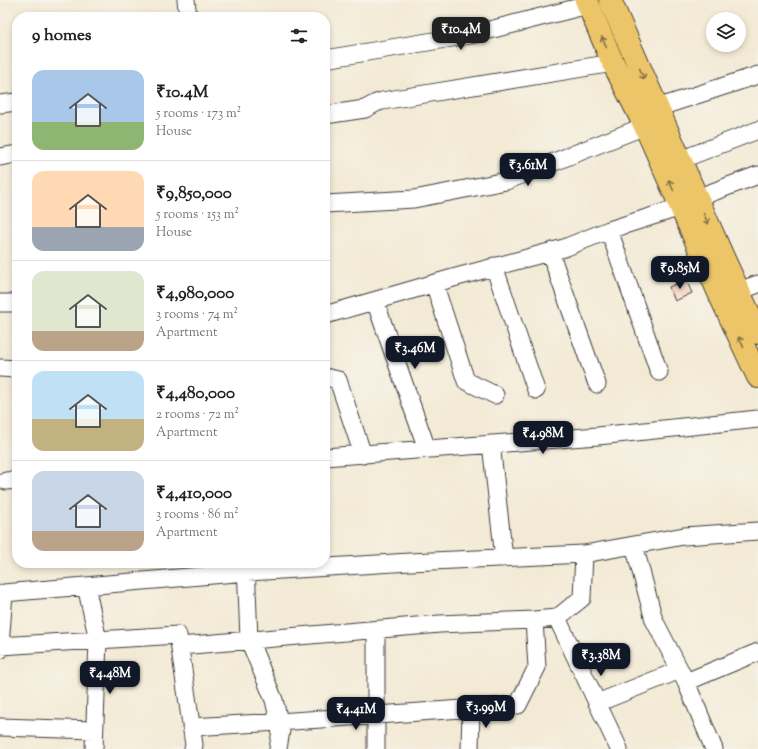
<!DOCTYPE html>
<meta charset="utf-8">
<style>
:root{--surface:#fff;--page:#f6f6f6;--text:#222;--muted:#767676;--line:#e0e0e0;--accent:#111827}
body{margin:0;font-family:"Sorts Mill Goudy",serif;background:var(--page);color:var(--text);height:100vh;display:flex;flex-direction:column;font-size:15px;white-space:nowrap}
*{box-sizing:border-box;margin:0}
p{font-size:13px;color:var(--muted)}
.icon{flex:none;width:22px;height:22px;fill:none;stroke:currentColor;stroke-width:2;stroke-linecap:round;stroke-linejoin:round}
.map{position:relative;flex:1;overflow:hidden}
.details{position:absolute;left:12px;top:12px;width:318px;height:556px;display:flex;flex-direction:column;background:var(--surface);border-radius:16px;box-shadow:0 2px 6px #0003}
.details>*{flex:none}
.fabs{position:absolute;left:706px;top:12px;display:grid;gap:8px}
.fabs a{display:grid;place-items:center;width:40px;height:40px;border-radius:50%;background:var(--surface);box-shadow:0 2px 6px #0003;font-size:20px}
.price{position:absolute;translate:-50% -34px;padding:0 9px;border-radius:8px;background:var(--accent);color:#fff;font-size:13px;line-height:26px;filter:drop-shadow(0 1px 2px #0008)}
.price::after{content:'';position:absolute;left:50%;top:24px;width:12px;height:9px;margin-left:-6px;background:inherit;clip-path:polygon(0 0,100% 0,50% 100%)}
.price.current{background:#222;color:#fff}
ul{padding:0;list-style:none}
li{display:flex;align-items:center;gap:12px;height:100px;padding:0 20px}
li+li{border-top:1px solid var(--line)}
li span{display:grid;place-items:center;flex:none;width:112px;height:80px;border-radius:12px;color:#555}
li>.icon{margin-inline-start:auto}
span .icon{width:48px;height:48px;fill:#fffc;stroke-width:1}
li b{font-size:17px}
h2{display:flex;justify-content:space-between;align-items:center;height:48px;padding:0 20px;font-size:17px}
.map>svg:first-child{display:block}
</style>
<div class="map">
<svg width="758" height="749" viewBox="0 0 758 749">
<rect width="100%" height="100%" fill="#f7f3e8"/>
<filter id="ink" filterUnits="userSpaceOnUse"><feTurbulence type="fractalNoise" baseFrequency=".025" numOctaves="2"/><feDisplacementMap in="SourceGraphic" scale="8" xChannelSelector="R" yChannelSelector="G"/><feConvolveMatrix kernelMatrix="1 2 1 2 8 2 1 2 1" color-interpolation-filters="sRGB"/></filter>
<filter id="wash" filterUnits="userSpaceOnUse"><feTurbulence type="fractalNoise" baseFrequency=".012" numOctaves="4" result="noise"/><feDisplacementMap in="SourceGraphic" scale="16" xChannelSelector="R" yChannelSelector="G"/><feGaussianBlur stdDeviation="0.9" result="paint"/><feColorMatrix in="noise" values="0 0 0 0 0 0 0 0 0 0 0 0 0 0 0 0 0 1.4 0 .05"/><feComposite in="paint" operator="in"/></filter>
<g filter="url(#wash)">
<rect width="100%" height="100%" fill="#f3ead5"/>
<g id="blocks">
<!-- building -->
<path fill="#edb1a0" d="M686,280l6,13 -17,8 -6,-14z"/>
</g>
</g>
<g filter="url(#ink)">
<use href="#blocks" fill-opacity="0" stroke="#3c3b38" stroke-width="1"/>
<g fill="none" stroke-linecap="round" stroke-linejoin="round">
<defs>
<path id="street" d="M186,0l2,17
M325,59l145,-24 118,-30
M0,104l17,-2
M657,108l101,-33
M325,115l40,-6 11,-6 6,-2 231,-38
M0,157l17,-3
M680,160l78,-30
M697,198l61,-23
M325,204l89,-5 92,-18 139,-55
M609,230l50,142
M550,252l47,132
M494,266l42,124
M434,283l32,98 29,14
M739,291l19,-7
M375,301l52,148
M0,303h17
M325,315l128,-37 111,-30 45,-18 72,-23
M0,368l17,1
M325,377l13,3 25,75
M491,444l13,114
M325,457l273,-21 160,-17
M6,481l11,-1
M634,545l20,75 32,62 72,-30
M246,563l3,77 25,60 7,30 -3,19
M86,586l12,54 -4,109
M557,618l62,131
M376,630v119
M0,646l4,-53 243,-21 163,-10 174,-8
M180,646l260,-22 94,-4
M0,650v-4l178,-11 16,110 -1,4
M686,682l28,67
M597,703l83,-33
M0,727l94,3
M191,727l88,-5 239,-17 19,-38 -3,-47 23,-2 25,-20 2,-44 100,-18 74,-5
M470,749l1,-41"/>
<path id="highway" d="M586,0l27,63 32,63 77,174 36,77
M610,0l113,257 35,76"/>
</defs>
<!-- street casing -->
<use href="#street" stroke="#3c3b38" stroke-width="19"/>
<!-- highway casing -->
<use href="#highway" stroke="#3c3b38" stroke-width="24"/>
<!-- street -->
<use href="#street" stroke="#fff" stroke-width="17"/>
<!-- highway -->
<use href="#highway" stroke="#edc569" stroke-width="22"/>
</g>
<!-- one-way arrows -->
<defs><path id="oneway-shaft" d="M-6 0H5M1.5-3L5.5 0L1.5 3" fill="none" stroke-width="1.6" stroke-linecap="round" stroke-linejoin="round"/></defs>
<g stroke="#847042">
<use href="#oneway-shaft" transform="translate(604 42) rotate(-113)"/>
<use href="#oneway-shaft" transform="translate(642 74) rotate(66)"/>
<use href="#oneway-shaft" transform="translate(671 185) rotate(-114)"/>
<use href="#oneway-shaft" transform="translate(706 219) rotate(66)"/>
<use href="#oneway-shaft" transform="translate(741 342) rotate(-115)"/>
</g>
</g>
</svg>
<div class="fabs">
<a><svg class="icon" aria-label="layers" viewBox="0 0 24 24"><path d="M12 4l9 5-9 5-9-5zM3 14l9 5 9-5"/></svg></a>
</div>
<b class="price current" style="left:461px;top:51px">₹10.4M</b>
<b class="price" style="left:528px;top:187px">₹3.61M</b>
<b class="price" style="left:680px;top:290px">₹9.85M</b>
<b class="price" style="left:415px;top:370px">₹3.46M</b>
<b class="price" style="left:543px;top:455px">₹4.98M</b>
<b class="price" style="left:601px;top:677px">₹3.38M</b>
<b class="price" style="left:110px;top:695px">₹4.48M</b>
<b class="price" style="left:486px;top:729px">₹3.99M</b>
<b class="price" style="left:356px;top:731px">₹4.41M</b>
<section class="details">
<h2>9 homes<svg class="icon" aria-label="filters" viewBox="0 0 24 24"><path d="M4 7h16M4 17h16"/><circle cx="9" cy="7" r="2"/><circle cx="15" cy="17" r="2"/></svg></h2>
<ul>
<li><span style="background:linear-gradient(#a9c7e8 65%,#8fb573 0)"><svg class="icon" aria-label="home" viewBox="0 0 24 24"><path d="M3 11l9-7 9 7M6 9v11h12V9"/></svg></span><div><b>₹10.4M</b><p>5 rooms · 173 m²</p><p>House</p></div></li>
<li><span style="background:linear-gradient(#ffd9b3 70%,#9aa5b1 0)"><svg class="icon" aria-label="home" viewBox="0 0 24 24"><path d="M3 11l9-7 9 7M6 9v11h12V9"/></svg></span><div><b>₹9,850,000</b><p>5 rooms · 153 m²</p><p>House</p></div></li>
<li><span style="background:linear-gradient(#dfe7d0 75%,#b9a48a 0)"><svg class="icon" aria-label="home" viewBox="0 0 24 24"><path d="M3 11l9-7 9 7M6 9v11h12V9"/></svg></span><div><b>₹4,980,000</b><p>3 rooms · 74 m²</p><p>Apartment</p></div></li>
<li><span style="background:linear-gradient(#bfe0f5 60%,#c2b280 0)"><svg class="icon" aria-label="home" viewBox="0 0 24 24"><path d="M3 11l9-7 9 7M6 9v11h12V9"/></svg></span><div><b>₹4,480,000</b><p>2 rooms · 72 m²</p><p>Apartment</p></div></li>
<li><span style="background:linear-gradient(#c9d6e8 75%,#b9a48a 0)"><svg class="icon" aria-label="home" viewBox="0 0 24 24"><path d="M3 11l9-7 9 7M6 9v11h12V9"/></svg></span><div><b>₹4,410,000</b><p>3 rooms · 86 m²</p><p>Apartment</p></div></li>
</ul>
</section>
</div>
